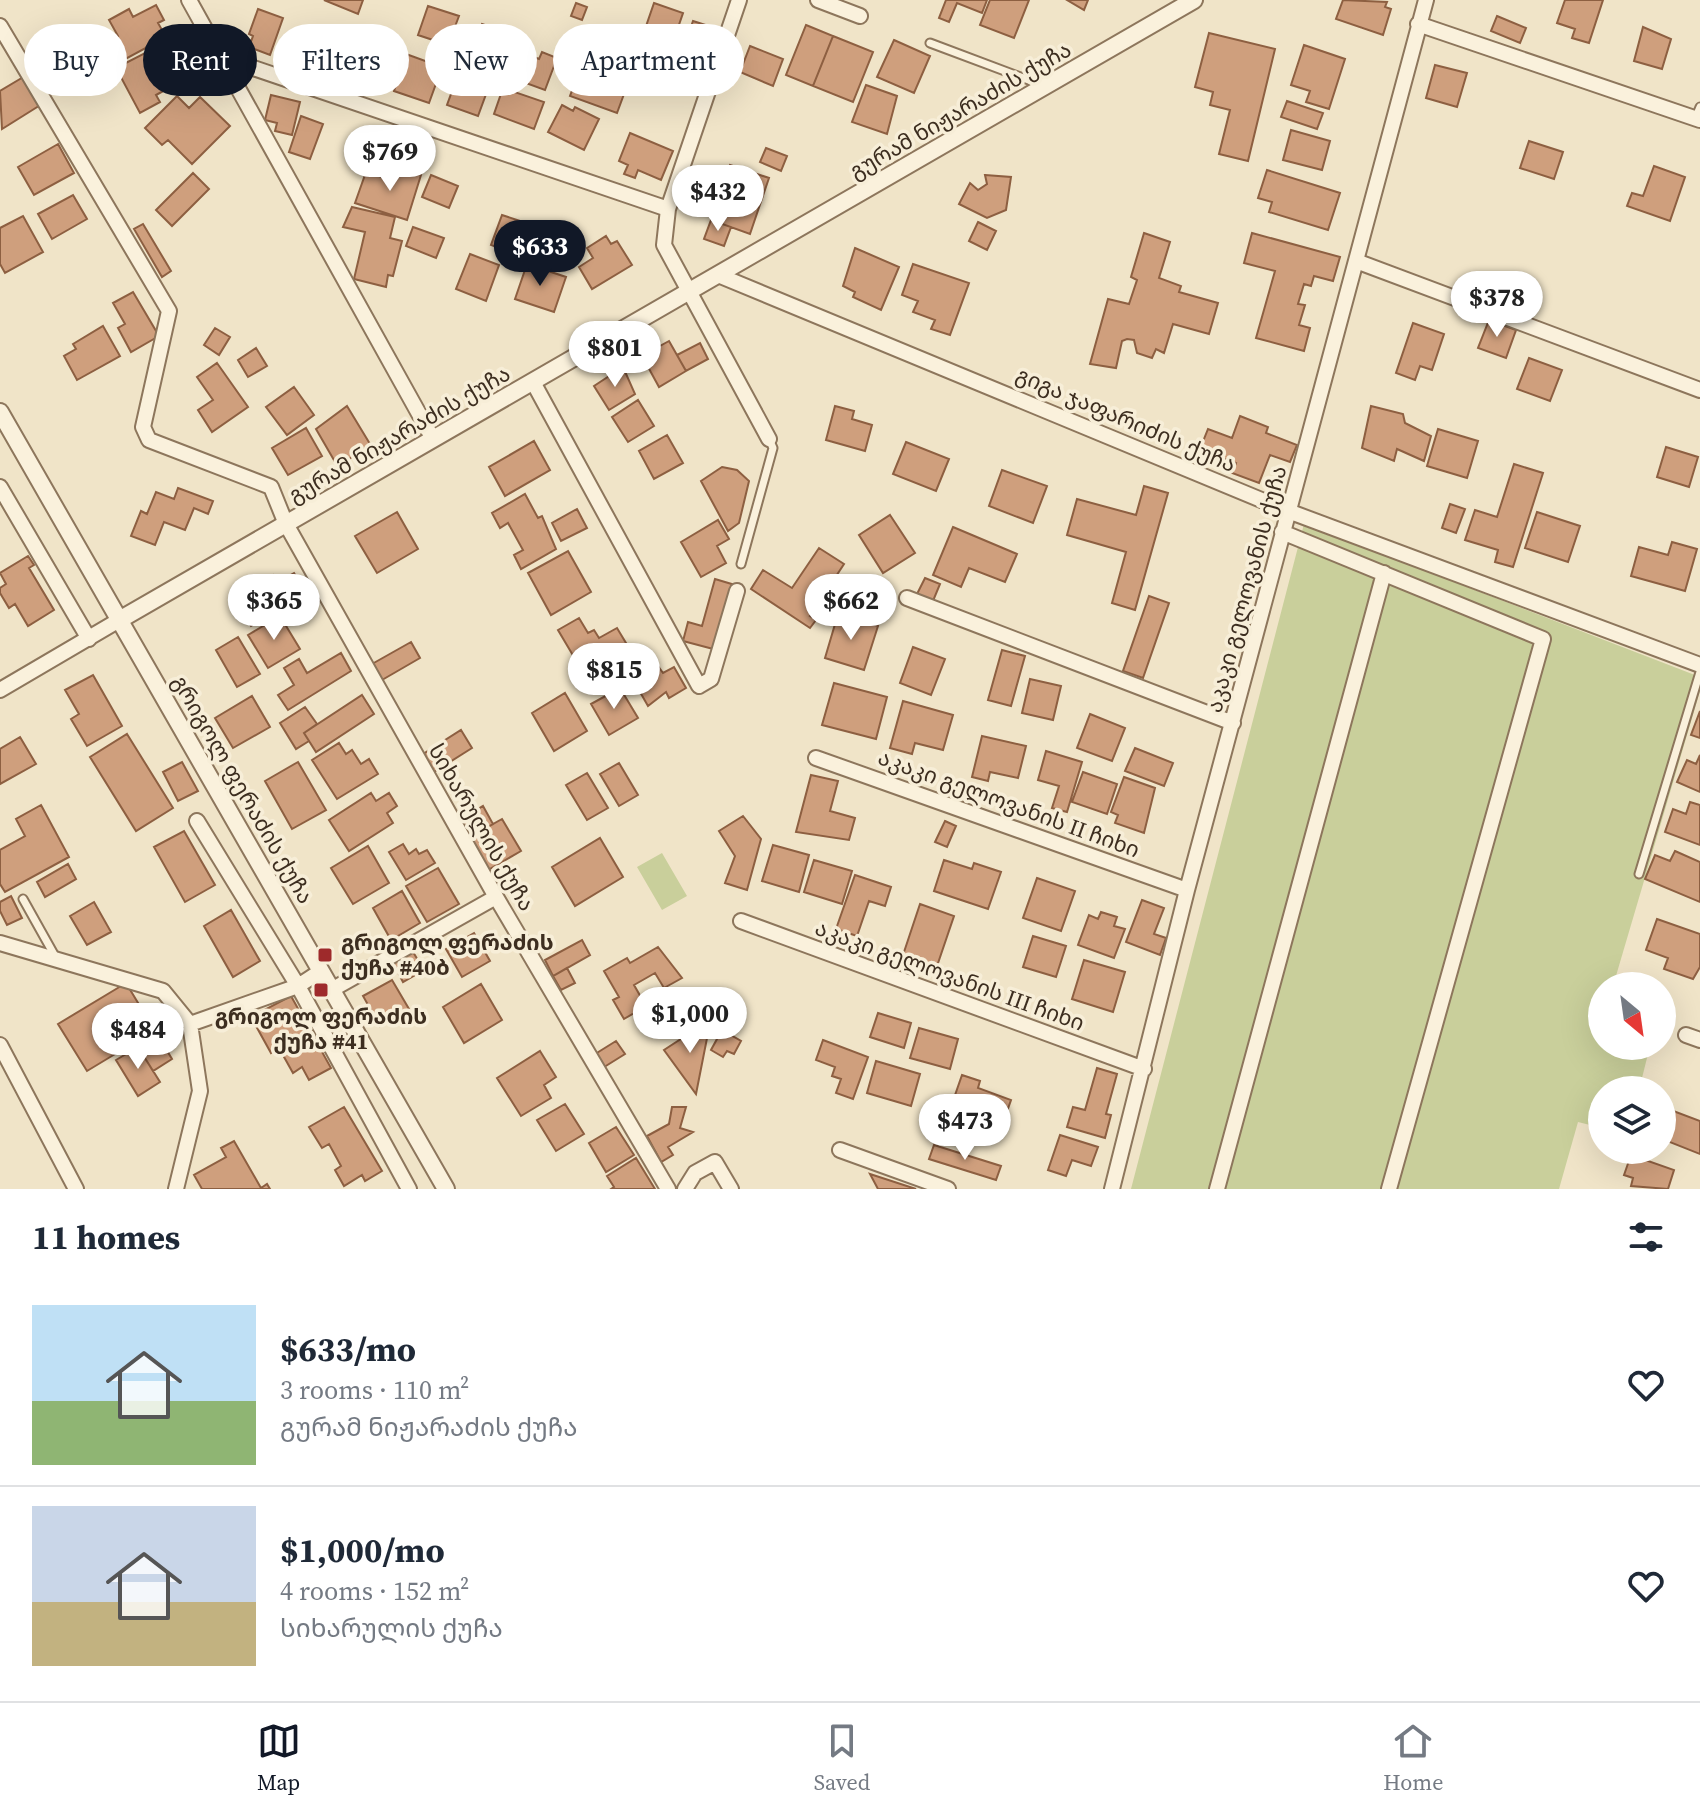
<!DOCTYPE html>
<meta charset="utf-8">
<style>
:root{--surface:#fff;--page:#f2f2f3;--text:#1f2937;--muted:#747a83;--line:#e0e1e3;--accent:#111827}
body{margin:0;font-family:"Source Serif 4","Noto Sans Georgian",serif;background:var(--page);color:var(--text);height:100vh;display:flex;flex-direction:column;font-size:30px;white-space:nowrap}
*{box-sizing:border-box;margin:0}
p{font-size:26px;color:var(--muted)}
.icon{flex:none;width:44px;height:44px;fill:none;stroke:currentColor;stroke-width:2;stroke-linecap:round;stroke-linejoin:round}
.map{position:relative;height:1189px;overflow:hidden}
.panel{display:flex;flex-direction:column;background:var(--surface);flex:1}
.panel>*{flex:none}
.banner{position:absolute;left:24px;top:24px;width:800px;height:72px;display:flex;gap:16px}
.needle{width:52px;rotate:151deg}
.controls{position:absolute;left:1588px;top:972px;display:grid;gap:16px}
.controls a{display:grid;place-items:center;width:88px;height:88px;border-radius:50%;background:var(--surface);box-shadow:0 8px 32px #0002;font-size:40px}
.price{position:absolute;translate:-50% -68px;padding:0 18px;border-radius:28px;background:#fff;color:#222;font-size:26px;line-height:52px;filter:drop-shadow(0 2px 4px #0008)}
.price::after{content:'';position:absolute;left:50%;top:48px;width:24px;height:18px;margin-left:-12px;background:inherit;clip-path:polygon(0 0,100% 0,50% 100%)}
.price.selected{background:var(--accent);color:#fff}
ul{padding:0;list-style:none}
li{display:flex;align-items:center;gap:24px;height:200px;padding:0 32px}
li+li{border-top:2px solid var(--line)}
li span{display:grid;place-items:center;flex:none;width:224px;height:160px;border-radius:0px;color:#555}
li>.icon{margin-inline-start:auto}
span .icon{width:96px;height:96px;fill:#fffc;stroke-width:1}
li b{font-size:34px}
h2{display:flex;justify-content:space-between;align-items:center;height:96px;padding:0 32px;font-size:34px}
.tag{padding:0 28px;border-radius:36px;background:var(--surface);box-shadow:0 8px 32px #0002;font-size:28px;line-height:72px}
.tag.selected{background:var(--accent);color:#fff}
.menu{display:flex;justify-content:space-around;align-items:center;height:112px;border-top:2px solid var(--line);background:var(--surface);font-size:22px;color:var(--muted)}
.menu a{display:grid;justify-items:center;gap:4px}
.menu .selected{color:var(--accent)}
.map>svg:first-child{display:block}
</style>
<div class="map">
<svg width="1700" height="1189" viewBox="0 0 1700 1189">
<rect width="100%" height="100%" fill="#f0e4c8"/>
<!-- green -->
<path fill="#c9cf9b" d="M1304,524l396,153v14l-87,295h-11v60h48l-11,44h-37v38l-24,-6 -19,67h-428z
M662,853l25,43 -25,14 -25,-43z"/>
<!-- building -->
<path fill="#cf9f7d" stroke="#8d5f41" stroke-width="2" d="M324,0h39l-5,14z
M946,0h41l-5,13 -25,-10 -8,19 -10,-4z
M990,0h39l-15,38 -34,-13z
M1067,0h21l-4,10z
M1343,0l44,2 -2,5 6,2 -8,26 -47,-16z
M1565,0h38l-14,43 -17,-5 3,-9 -18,-6z
M576,3l11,4 -5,13 -11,-4z
M654,3l29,10 -11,32 -29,-10z
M156,5l8,15 -6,3 8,14 -46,25 -12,-21 10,-5 -9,-16 20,-11 4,8z
M428,6l31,10 -11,29 -30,-10z
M258,9l25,9 -13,37 -21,-8 4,-11 -4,-2z
M1497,16l29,12 -6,15 -29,-12z
M693,21l28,9 -8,23 -28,-9z
M482,24l31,11 -10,31 -32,-11z
M806,25l27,11 -20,50 -27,-11z
M1643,27l28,12 -9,30 -28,-8z
M92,29l17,29 -30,17 -9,-16 8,-4 -8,-14z
M319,29l35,11 -12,40 -35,-11z
M1209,33l66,16 -27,112 -29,-7 11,-44 -20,-5 3,-13 -18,-5z
M833,36l40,16 -20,50 -40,-16z
M894,40l36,16 -16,37 -37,-16z
M1304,45l41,14 -16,50 -23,-7 4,-11 -19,-6z
M750,46l33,13 -10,27 -33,-14z
M147,52l6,12 6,-3 7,12 -6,3 7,13 -11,6 4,7 -20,11 -24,-45z
M521,52l18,7 3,-7 15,6 -12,32 -33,-12z
M406,54l36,13 -13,36 -35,-12z
M597,62l34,13 -14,38 -47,-17 11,-29 12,4z
M1435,65l32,8 -10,34 -31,-9z
M458,75l31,11 -11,30 -31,-11z
M25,76l17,28 -40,25 -2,-38z
M866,85l31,11 -10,38 -35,-12z
M503,88l41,14 -10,27 -40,-15z
M271,95l29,7 -8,33 -17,-4 2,-8 -12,-3z
M177,96l12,12 11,-11 30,29 -38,38 -24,-24 -6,5 -17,-17z
M1287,101l36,12 -6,16 -36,-12z
M562,105l11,6 2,-4 24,12 -15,31 -36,-18z
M301,116l22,8 -13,35 -21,-7z
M1291,130l39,11 -8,29 -39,-10z
M630,133l43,18 -12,29 -23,-10 -3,8 -11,-4 4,-9 -9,-4z
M1529,141l34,11 -9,27 -34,-11z
M58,144l16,29 -40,22 -16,-28z
M766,148l21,8 -6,15 -21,-9z
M730,165l39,13 -19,56 -39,-14z
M1654,166l31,11 -15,44 -43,-15 5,-13 11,3z
M399,168l22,7 -14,45 -52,-17 11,-31 29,9z
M1267,170l73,23 -12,37 -59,-18 3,-10 -14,-4z
M193,173l16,16 -37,37 -16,-16z
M431,175l27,11 -9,22 -27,-11z
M985,175l26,2 -5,33 -19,8 -28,-14 11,-21 8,7 9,-6z
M73,195l14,24 -35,20 -14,-25z
M352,207l43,10 -5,21 12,3 -9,35 -5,-1 -2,12 -32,-8 11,-47 -22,-5z
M502,215l24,8 -11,31 -24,-9z
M23,216l20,36 -38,21 -5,-9v-36z
M711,220l20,7 -7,19 -20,-7z
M978,222l18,9 -9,19 -18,-9z
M143,224l28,47 -9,6 -28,-48z
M413,227l31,11 -8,20 -30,-12z
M1144,233l26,9 -11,36 22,8 -2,6 39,11 -9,31 -36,-10 -9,29 -8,-4 -4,9 -15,-5 -3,-13 -7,-1 -5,2 -6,27 -26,-4 18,-65 21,5 8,-24 -6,-3z
M1252,233l88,24 -7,24 -19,-5 -3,10 -7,-2 -6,20 7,1 -6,20 11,3 -6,23 -48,-13 19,-67 -31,-8z
M606,236l5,8 6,-3 15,24 -40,24 -13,-22 14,-9 -6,-10z
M855,248l44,19 -18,43 -28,-13 2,-5 -12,-6z
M470,254l29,11 -13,36 -30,-12z
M527,264l39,13 -12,35 -39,-13z
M913,264l56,19 -19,52 -19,-6 4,-9 -22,-8 5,-11 -16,-6z
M133,292l26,44 -28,16 -13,-24 7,-4 -12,-21z
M1489,320l27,10 -10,28 -28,-10z
M1413,323l31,11 -12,36 -12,-4 -5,14 -19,-7z
M103,326l17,30 -43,24 -13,-24 12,-7 -3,-5z
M215,328l15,9 -11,18 -15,-10z
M669,341l17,30 -27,16 -17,-31z
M700,343l8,16 -22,12 -9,-16z
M256,348l11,18 -19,11 -10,-17z
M1529,358l33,12 -12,31 -33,-12z
M217,363l31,44 -36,25 -14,-22 15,-10 -16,-23z
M623,367l12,27 -26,16 -15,-24z
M294,387l20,28 -27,20 -21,-28z
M638,400l16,26 -26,16 -16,-25z
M347,406l23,38 -32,23 -22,-38z
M835,406l19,5 -2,8 20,6 -7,26 -39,-11z
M1371,406l32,8 2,9 26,13 -7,25 -27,-12 -3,12 -32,-13z
M1240,416l28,11 -2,6 31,12 -7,17 -20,-7 -11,28 -27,-10 4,-10 -36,-14 8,-20 24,9z
M306,428l16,28 -34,19 -16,-27z
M1438,429l40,12 -11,37 -40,-12z
M667,435l16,28 -29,16 -15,-28z
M534,441l16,29 -45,26 -16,-29z
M906,442l43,17 -13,32 -43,-17z
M1666,447l32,10 -9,30 -32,-10z
M1514,464l29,9 -30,94 -18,-5 3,-12 -33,-10 10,-30 22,7z
M722,467l15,3 12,11 -10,42 -11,8 -27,-50z
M1002,470l45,16 -14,37 -44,-17z
M1144,486l24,7 -33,117 -23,-7 14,-51 -59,-17 10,-36 59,16z
M178,488l35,13 -5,13 -14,-6 -9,22 -21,-8 -9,23 -24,-9 10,-25 6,3 9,-22 18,7z
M525,494l13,24 4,-2 14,33 -35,20 -7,-14 9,-5 -15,-27 -8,5 -8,-15z
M1450,504l15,5 -9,24 -14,-5z
M577,509l10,19 -26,13 -9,-18z
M397,512l21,37 -41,24 -22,-37z
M1537,512l43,14 -12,36 -43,-14z
M890,515l25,38 -32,20 -24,-38z
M718,520l11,19 -12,7 9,17 -25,14 -20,-35z
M953,527l64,27 -12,28 -36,-14 -8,19 -28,-12z
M1672,542l25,7 -12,42 -54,-15 8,-29 29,8z
M819,548l25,16 -34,52 6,4 -6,8 -59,-39 12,-19 29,18z
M568,551l23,41 -40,23 -23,-42z
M28,556l6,9 -5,3 25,42 -26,16 -13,-22 -6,4 -9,-15v-5l6,-4 -6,-11z
M294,573l12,21 -55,32 -16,-28 38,-23 5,7z
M925,578l15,6 -7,17 -16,-7z
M715,579l20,6 -18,65 -34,-9 5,-19 14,4z
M1149,596l20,7 -26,75 -20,-7z
M838,614l40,12 -14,44 -39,-12z
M280,616l20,33 -32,19 -20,-33z
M579,618l9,15 6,-3 5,8 18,-10 12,20 -45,26 -26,-44z
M238,637l22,37 -23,13 -21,-37z
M411,642l9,16 -38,22 -10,-16z
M913,647l32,12 -14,36 -31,-12z
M1002,650l23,6 -14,50 -23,-6z
M341,653l10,18 -63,39 -10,-15 16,-10 -10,-17 15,-9 8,14z
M658,666l5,7 11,-6 12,21 -17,10 -3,-6 -18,14 -12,-21z
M93,675l29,51 -35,20 -16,-27 8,-5 -14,-24z
M1030,679l31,7 -8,34 -31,-7z
M834,683l53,14 -11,42 -54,-14z
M620,688l18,30 -29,17 -18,-31z
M565,693l22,38 -33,20 -22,-38z
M362,695l12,19 -58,38 -12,-19z
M252,696l18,31 -37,21 -18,-30z
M903,701l50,14 -10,35 -28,-7 -3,11 -22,-6z
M305,707l12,17 -13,9 5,8 -13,8 -16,-26z
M1700,711v27l-9,-3z
M1090,714l35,14 -13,33 -35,-13z
M461,730l11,18 -38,24 -11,-18z
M127,734l46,74 -37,23 -46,-74z
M982,736l44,10 -8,32 -28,-6 -2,9 -16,-4z
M20,737l16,27 -36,20v-35z
M339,743l7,11 6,-4 9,14 8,-5 9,15 -41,25 -25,-39z
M1135,748l38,15 -9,23 -39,-15z
M1046,751l36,11 -15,50 -15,-4 7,-22 -21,-6z
M1700,755v37l-23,-10 10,-22 9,4z
M182,762l16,29 -20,10 -15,-29z
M298,762l28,48 -34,19 -27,-48z
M619,763l19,32 -19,11 -19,-32z
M1083,772l34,12 -10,30 -35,-12z
M587,773l21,35 -21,12 -21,-35z
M811,775l27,6 -8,30 25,7 -6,22 -53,-8z
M1124,777l31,11 -11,45 -29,-10 3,-8 -7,-3z
M371,793l5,8 13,-8 8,13 -10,7 6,10 -44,28 -20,-31z
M1690,802l10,3v40l-35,-13 8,-23 13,5z
M41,805l28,52 -64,35 -5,-8v-34l25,-14 -9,-17z
M483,806l10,18 -23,13 -10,-17z
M743,816l18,23 -14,51 -22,-7 10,-27 -16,-25z
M502,819l19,32 -33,19 -18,-33z
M945,821l11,5 -9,21 -12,-5z
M184,831l31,54 -30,17 -31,-55z
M600,838l23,39 -48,29 -23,-39z
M403,844l6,10 7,-5 3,5 8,-4 8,13 -29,17 -17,-28z
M773,845l36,10 -10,37 -37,-11z
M368,846l21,37 -36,21 -22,-36z
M1675,851l25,11v40l-55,-23 10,-24 15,6z
M814,860l38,11 -10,33 -38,-12z
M944,860l28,9 2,-6 27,9 -13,37 -54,-18z
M68,864l8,15 -31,18 -8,-15z
M438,868l21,36 -32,18 -21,-36z
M855,875l36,12 -6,19 -16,-5 -12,35 -21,-7z
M1037,878l38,13 -14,40 -38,-13z
M402,891l18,32 -29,17 -18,-32z
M11,896l11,22 -15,7 -7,-14v-9z
M1142,900l22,8 -10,26 12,4 -6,17 -34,-13z
M94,902l17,30 -24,13 -17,-29z
M920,904l34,12 -18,53 -34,-11z
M231,910l29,51 -27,16 -29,-51z
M1101,912l16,5 -3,9 11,3 -11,29 -36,-13 11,-30 9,4z
M1657,919l43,15v33l-7,12 -29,-10 4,-11 -22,-8z
M474,933l16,28 -28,16 -16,-28z
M1033,936l33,10 -10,31 -33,-10z
M582,940l8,15 -37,21 -8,-16z
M658,947l24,31 -18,10 -9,-15 -21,12 12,21 -22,13 -11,-19 6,-3 -15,-26 23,-13 3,5z
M413,952l11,18 -21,12 -10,-19z
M1084,960l41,12 -12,40 -41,-13z
M567,968l8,15 -14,7 -8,-14z
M392,980l17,29 -29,17 -17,-30z
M126,983l46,76 -19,12 -18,-29 -48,29 -29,-47z
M481,984l21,36 -38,23 -21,-36z
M291,996l40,72 -22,12 -7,-13 -9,6 -14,-25 -8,5 -20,-36z
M878,1013l33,10 -7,25 -34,-11z
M707,1022l2,6 -13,66 -32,-44z
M919,1028l39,11 -8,30 -40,-11z
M722,1030l19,11 -7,13 -7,-3 -4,6 -12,-7z
M823,1040l45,17 -15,42 -17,-6 5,-14 -9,-3 3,-9 -19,-7z
M616,1041l9,13 -24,15 -9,-13z
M138,1047l22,35 -22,14 -22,-36z
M540,1051l16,26 -12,8 7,13 -30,18 -24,-38z
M876,1061l44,13 -9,32 -44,-13z
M1097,1068l20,6 -11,40 5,1 -6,23 -38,-11 6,-20 12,3z
M962,1075l18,6 -2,7 33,12 -12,34 -30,-10 -3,8 -21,-8z
M565,1104l19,30 -28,17 -19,-31z
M344,1107l38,64 -17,10 -3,-6 -18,11 -9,-16 6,-4 -12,-22 -7,4 -13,-21z
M672,1107h14l-6,21 13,4 -25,15 5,8 -12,7 -14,-26 22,-12z
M1668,1109l32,12v33l-38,-15z
M616,1127l18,28 -28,17 -17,-29z
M1060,1135l38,12 -7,19 -19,-6 -6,16 -18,-6z
M234,1141l27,47 6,-4 3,5h-68l-8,-14 32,-18 -5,-9z
M934,1145l67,21 -5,14 -67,-21z
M1631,1155l43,15 -6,19 -37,-3 2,-8 -9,-3z
M636,1158l19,31h-44l3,-2 -7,-11z
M870,1174l46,15h-38z"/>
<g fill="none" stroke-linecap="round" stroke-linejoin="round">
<defs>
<path id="service" d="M930,43l112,42
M1695,119l5,-12
M741,564l32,-116 -4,-9
M1639,874l61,-202
M23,899l33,59"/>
<path id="minor" d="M189,0l244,439
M739,0l-71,209 -4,36 105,194
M818,0l42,16
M1418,24l282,96
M0,26l169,285 -26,116 6,13 122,47 15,37 210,373 172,292
M221,57l447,152
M1356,261l344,129
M718,275l570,236 412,154
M533,382l166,304 12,-7 26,-88
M0,487l89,152
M1282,532l261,107 -154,550
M907,598l326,125
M0,690l121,-71
M816,758l371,132
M197,821l101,165 111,203
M741,921l403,148
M0,943l163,48 27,33 108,-38 23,-15
M333,989l163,-92
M1686,1035l14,5
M0,1045l76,144
M840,1150l108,39
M176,1189l24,-98 -10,-67
M685,1189l10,-16 20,-11 16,27
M1112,1189l75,-299 239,-890
M1217,1189l167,-616"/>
<path id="tertiary" d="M0,412l446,777
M121,619l1073,-619"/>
</defs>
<!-- service casing -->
<use href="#service" stroke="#8d765c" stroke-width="11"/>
<!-- minor casing -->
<use href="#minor" stroke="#8d765c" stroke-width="18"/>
<!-- tertiary casing -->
<use href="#tertiary" stroke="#8d765c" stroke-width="20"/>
<!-- service -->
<use href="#service" stroke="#faf1dc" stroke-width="7"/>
<!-- minor -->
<use href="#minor" stroke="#faf1dc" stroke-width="14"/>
<!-- tertiary -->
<use href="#tertiary" stroke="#faf1dc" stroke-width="16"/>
</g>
<!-- markers -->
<g fill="#9e2a2b" stroke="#f7eed8" stroke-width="3">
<rect x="317" y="947" width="16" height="16" rx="4"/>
<rect x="313" y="982" width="16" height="16" rx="4"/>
</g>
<g text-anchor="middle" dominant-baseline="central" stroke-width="7" stroke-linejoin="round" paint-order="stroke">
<!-- street labels -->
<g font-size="22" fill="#3d2e20" stroke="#f7eed8">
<text transform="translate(960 110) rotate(-30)">გურამ ნიჟარაძის ქუჩა</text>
<text transform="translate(1126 419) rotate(23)">გიგა ჯაფარიძის ქუჩა</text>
<text transform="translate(399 434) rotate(-30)">გურამ ნიჟარაძის ქუჩა</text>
<text transform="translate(1246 589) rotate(-75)">აკაკი გელოვანის ქუჩა</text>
<text transform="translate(243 789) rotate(60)">გრიგოლ ფერაძის ქუჩა</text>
<text transform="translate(1009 803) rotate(20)">აკაკი გელოვანის II ჩიხი</text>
<text transform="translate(482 827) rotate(60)">სიხარულის ქუჩა</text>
<text transform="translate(950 975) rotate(20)">აკაკი გელოვანის III ჩიხი</text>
</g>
<!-- poi labels -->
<g font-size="22" font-weight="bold" fill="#3d2e20" stroke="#f7eed8" text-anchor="start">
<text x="341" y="942">გრიგოლ ფერაძის<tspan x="341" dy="25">ქუჩა #40ბ</tspan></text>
<text x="321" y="1016" text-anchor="middle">გრიგოლ ფერაძის<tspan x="321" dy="25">ქუჩა #41</tspan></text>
</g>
</g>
</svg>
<div class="controls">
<a><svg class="needle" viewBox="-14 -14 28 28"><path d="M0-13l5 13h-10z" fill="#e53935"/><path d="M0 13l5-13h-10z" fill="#747a83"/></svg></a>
<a><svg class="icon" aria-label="layers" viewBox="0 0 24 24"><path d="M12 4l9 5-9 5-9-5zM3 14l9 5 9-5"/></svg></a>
</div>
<b class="price" style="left:390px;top:193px">$769</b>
<b class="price" style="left:718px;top:233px">$432</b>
<b class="price selected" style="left:540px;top:288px">$633</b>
<b class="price" style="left:1497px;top:339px">$378</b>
<b class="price" style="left:615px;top:389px">$801</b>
<b class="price" style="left:274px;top:642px">$365</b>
<b class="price" style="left:851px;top:642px">$662</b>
<b class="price" style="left:614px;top:711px">$815</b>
<b class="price" style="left:690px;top:1055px">$1,000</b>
<b class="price" style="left:138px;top:1071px">$484</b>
<b class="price" style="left:965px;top:1162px">$473</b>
<div class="banner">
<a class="tag">Buy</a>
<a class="tag selected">Rent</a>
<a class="tag">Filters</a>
<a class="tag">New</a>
<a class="tag">Apartment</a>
</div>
</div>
<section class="panel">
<h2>11 homes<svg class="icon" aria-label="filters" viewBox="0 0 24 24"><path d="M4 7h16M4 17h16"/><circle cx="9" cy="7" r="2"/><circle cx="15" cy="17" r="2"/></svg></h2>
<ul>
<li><span style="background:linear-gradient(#bfe0f5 60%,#8fb573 0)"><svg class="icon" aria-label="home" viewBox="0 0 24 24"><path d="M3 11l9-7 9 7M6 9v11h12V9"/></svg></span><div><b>$633/mo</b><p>3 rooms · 110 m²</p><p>გურამ ნიჟარაძის ქუჩა</p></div><svg class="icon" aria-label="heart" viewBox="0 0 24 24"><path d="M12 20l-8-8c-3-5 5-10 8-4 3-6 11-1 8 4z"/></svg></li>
<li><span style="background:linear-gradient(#c9d6e8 60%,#c2b280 0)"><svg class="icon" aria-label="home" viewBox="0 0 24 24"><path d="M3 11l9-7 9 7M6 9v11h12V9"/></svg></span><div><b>$1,000/mo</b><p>4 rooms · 152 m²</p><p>სიხარულის ქუჩა</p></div><svg class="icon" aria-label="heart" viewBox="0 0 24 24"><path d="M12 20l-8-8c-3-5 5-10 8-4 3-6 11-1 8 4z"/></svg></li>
</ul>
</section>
<nav class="menu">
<a class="selected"><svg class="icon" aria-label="map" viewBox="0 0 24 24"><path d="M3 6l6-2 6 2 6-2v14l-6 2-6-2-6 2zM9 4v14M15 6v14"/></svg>Map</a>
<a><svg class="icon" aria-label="saved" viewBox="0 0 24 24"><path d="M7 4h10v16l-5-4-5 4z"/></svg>Saved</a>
<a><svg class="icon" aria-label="home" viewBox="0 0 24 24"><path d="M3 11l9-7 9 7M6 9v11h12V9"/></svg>Home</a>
</nav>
